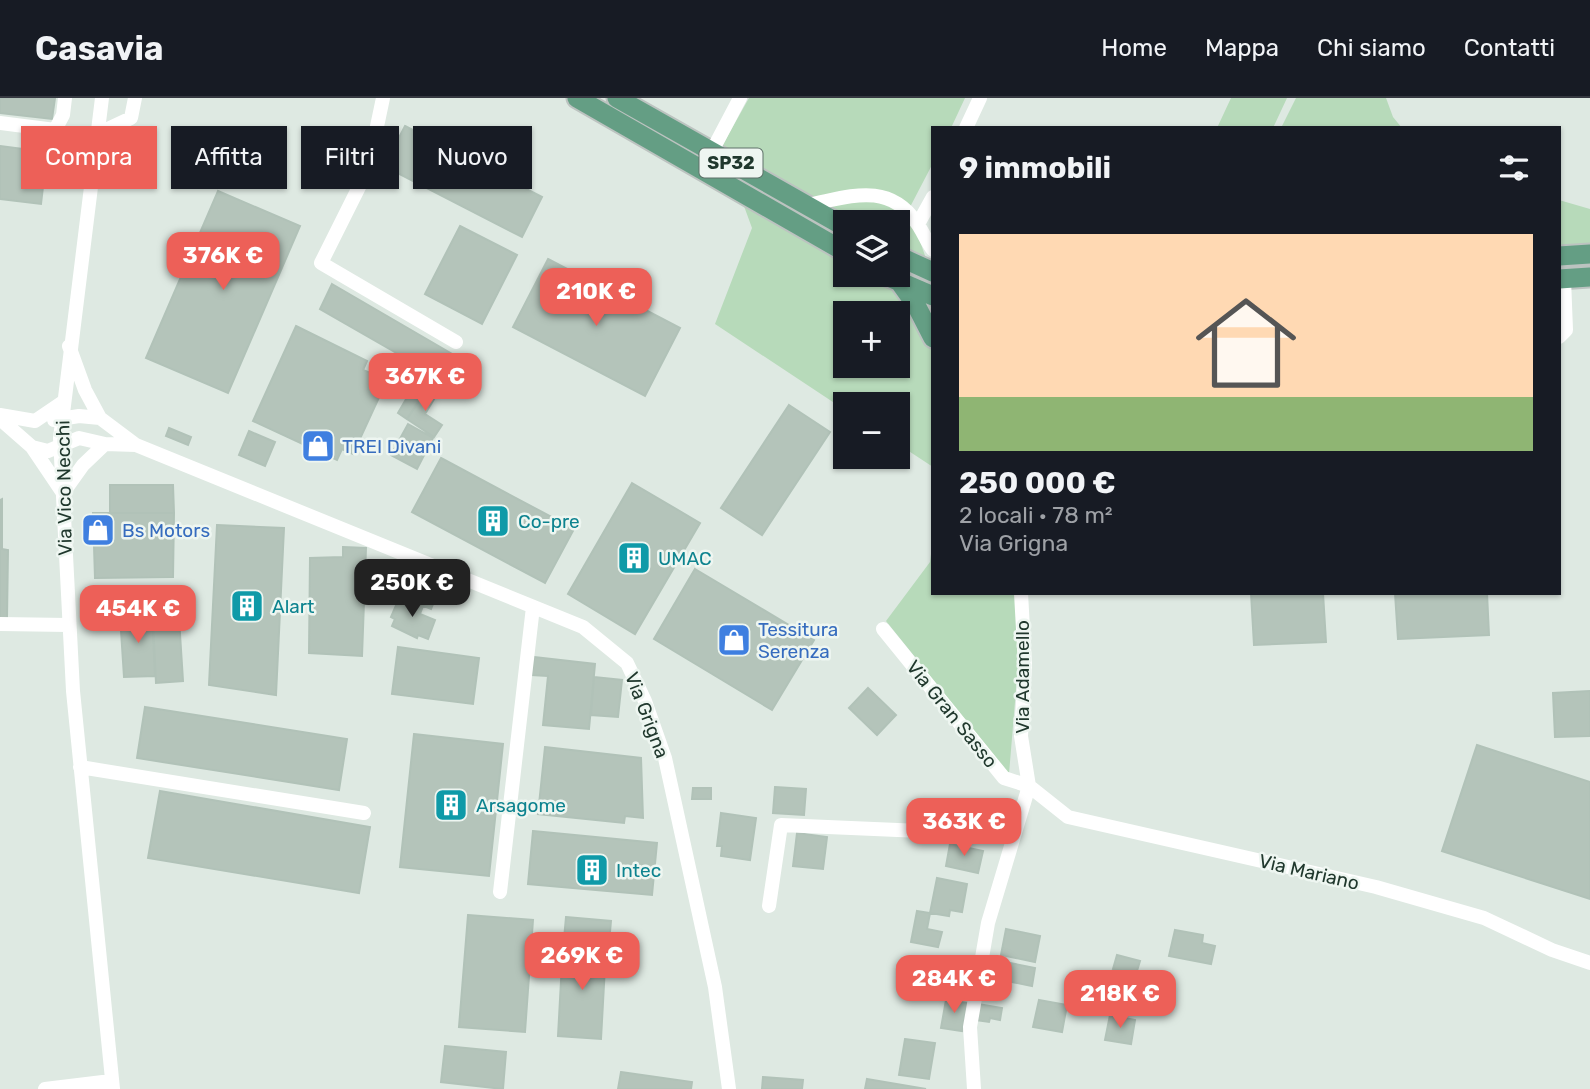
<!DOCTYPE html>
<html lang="it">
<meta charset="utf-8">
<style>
:root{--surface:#171b24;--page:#20242c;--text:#f1f3f6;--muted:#9ea1a6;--line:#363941;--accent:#ed6058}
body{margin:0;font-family:Rubik,sans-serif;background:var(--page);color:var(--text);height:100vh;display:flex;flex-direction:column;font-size:26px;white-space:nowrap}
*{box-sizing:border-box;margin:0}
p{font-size:23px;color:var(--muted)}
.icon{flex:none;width:38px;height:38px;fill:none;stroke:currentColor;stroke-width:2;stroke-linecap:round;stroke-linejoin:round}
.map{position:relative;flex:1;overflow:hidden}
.panel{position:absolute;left:931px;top:28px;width:630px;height:469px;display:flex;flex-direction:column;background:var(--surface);border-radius:0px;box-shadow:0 2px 5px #0004}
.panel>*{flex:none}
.banner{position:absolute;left:21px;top:28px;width:665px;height:63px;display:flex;gap:14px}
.buttons{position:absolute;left:833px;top:112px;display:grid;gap:14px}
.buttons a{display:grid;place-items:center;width:77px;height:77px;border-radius:0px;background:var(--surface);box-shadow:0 2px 5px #0004;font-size:35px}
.price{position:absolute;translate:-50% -60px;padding:0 16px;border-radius:14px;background:var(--accent);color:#fff;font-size:23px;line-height:46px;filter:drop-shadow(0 2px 4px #0008)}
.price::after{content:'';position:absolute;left:50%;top:42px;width:21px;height:16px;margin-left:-10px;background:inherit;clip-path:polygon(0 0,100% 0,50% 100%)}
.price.current{background:#222;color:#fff}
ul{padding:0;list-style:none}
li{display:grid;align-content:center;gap:14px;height:371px;padding:0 28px}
li span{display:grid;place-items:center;height:217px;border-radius:0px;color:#555}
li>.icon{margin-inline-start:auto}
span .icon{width:126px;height:126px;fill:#fffc;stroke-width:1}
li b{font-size:30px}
h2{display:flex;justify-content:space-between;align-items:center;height:84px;padding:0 28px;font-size:30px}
.tag{padding:0 24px;border-radius:0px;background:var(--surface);box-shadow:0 2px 5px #0004;font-size:24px;line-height:63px}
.tag.current{background:var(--accent);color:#fff}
header{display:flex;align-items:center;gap:42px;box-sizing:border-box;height:98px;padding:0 35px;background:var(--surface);border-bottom:2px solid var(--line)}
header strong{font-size:33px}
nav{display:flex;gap:38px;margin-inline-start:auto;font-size:24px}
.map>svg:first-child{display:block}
</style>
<header>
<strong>Casavia</strong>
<nav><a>Home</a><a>Mappa</a><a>Chi siamo</a><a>Contatti</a></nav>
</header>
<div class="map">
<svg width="1590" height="991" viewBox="0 0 1590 991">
<rect width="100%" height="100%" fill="#dee9e2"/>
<!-- green -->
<path fill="#b7daba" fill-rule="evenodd" d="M749,0h216l-14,30h-18v35l-24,46 24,70v188l-35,-23v-40h-53v6l-130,-86 37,-96 -30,-82zM845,124h53v53h-53zM845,215h53v53h-53z
M1231,0h56l-14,30h-56z
M1296,0h90l7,19 9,11h-121z
M1559,102l31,9v37l-31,2z
M933,440v55h91l-15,181 -123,-153 44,-59z"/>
<!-- building -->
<path fill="#b4c4ba" stroke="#b1c2b8" stroke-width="2" d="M0,0h55l-3,21 -52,-6z
M405,28l137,71 -20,40 -138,-71z
M0,48l47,6 -6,52 -41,-5z
M218,93l82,35 -72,167 -82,-35z
M460,128l57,29 -35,69 -57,-30z
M548,161l132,69 -35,68 -132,-69z
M332,186l122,71 -14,23 -120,-69z
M296,228l71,35 -4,9 10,4 -5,15 13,4 -28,61 -11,-5 -5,11 -84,-39z
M409,277l19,12 -21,32 -9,-6 14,-24 -8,-5z
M429,287l10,6 -14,23 17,11 -8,12 -27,-18z
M789,307l41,27 -68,103 -41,-27z
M408,326l25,14 -16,31 -26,-14z
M169,330l22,9 -3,8 -22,-9z
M249,333l26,11 -10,24 -26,-11z
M441,360l133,71 -29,54 -133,-71z
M632,385l68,40 -65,111 -67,-40z
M110,387h63l1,28h-64z
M2,401v50l6,1 -1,68h-7v-118z
M93,415h81l-1,64 -78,1z
M217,427l67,3 -8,167 -67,-10z
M343,449l23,1 -4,108 -53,-3 1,-95 33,-1z
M695,471l119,71 -42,70 -118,-71z
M402,476l37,16 -8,19 -37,-15z
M1251,495h72l3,49 -72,3z
M1395,495h92l2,42 -91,4z
M400,498l23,10 -3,8 15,6 -7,19 -10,-4 -1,3 -25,-12 3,-7 -4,-2z
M152,514l3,64 -31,1 -4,-62z
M179,520l4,63 -27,2 -3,-61z
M398,549l81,11 -6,46 -81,-10z
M534,559l61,7 -6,65 -46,-4 5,-49 -16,-1z
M594,579l28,3 -4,37 -27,-2z
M868,590l28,27 -19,20 -28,-27z
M1590,593v45l-35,1 -2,-44z
M145,609l202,32 -8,51 -202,-32z
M414,636l89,10 -14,132 -89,-9z
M1477,647l113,37v117l-148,-48z
M545,649l96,11 2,60 -18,-2 -1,7 -86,-9z
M775,689l31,2 -2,26 -31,-2z
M693,690h18v11h-19z
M160,693l210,36 -11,66 -211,-35z
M721,715l35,5 -6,42 -29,-4 1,-10h-5z
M533,733l124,12 -5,52 -124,-11z
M797,735l30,4 -4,32 -30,-3z
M950,746l33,7 -5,22 -32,-7z
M937,780l30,6 -5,28 -12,-2 -1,6 -19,-3z
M917,813l13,2 -3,16 15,3 -4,15 -27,-5z
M468,817l65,5 -8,112 -66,-5z
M566,819l45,4 -2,22 -45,-4z
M1006,831l34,7 -5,26 -34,-7z
M1175,832l28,5 -1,8 13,3 -4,18 -42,-8z
M563,847l43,3 -5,91 -43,-3z
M1117,857l23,6 -4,13 -23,-5z
M995,862l40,8 -3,18 -40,-8z
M946,902l21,3 -5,28 -21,-3z
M1039,902l28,5 -5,27 -29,-5z
M978,906l24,4 -2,12 -10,-2 -1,4 -14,-2z
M1110,917l25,5 -4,24 -26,-4z
M905,941l30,4 -6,36 -30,-4z
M445,948l61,6 -3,37 -62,-7z
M621,974l71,10 -1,7h-73z
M763,979l40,3 -1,9h-40z
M867,981l59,10h-61z"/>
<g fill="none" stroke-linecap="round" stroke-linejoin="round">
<defs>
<path id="major" d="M577,0l268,154
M617,0l228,129
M898,158l35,16
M1559,158l31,-2
M884,177l49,21
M1559,181l31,-2
M901,186l15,21 17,33"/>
</defs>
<!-- major casing -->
<use href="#major" stroke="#bcc3c0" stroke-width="23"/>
<!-- minor -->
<path stroke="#fff" stroke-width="14" d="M102,0l-42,340 13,253 40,398
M383,0l-15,71 -47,94 135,79
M0,25l55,7 8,-15 2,-17
M966,30l14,-30
M97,36l34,-16 4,-20
M711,55l29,-55
M806,107c41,-7 81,-25 110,17 7,9 10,19 17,28
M918,126l15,-27
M1559,239l7,-7 -2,-51
M69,248l16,44 15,28 36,27 447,182 44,36 18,38 20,57 50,229 14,102
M0,317l35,6 28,-19
M0,321l32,28 31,46 20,-28 22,-21 31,1
M54,322l25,-4 21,2
M32,349l16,4 31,-13 26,6
M0,526l68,1
M883,531l121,149 25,8 39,31 308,70 108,31 68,32 38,13
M80,669l284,46
M500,794l33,-285
M769,808l12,-81 233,10
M45,991l66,-8
M974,991l-4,-62 18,-104 41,-137 -8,-50 4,-71 -4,-72"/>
<!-- major -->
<use href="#major" stroke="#649e84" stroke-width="19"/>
</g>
<!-- icons -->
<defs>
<symbol id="shop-square" viewBox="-11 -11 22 22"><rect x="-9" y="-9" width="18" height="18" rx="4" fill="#3f7fe0" stroke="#eef6f1"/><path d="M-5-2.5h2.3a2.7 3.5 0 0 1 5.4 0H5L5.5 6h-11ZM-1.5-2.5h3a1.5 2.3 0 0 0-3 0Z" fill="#fff"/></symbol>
<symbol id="building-square" viewBox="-11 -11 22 22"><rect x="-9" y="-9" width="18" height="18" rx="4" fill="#0f9aa8" stroke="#eef6f1"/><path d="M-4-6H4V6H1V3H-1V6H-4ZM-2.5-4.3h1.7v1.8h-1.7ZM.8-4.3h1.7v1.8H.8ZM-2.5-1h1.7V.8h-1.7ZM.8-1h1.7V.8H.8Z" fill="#fff"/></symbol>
</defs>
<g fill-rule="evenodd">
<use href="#shop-square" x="299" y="329" width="38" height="38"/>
<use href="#building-square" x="474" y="404" width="38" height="38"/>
<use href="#shop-square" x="79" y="413" width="38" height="38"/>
<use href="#building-square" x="615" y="441" width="38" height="38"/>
<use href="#building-square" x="228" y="489" width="38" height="38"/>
<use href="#shop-square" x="715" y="523" width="38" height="38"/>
<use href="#building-square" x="432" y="688" width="38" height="38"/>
<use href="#building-square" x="573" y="753" width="38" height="38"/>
</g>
<g text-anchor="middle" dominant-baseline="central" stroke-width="5" stroke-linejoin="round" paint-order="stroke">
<!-- shield labels -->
<rect fill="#eef6f1" stroke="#5e7168" stroke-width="2" x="699.5" y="50.5" width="63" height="29" rx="5"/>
<g font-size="18" font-weight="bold" fill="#20382d">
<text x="731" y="65">SP32</text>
</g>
<!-- shop labels -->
<g font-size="19" fill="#366cbe" stroke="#eef6f1" text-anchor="start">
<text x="342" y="348">TREI Divani</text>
<text x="122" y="432">Bs Motors</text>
<text x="758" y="531">Tessitura<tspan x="758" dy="22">Serenza</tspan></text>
</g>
<!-- street labels -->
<g font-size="19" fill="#20382d" stroke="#eef6f1">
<text transform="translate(64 390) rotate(-91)">Via Vico Necchi</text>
<text transform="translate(1022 579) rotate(-90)">Via Adamello</text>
<text transform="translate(952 616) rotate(51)">Via Gran Sasso</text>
<text transform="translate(647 617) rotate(69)">Via Grigna</text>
<text transform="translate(1309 774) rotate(13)">Via Mariano</text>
</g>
<!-- culture labels -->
<g font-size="19" fill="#0d838f" stroke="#eef6f1" text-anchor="start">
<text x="518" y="423">Co-pre</text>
<text x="658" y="460">UMAC</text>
<text x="272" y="508">Alart</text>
<text x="476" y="707">Arsagome</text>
<text x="616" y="772">Intec</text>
</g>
</g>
</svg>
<div class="buttons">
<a><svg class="icon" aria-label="layers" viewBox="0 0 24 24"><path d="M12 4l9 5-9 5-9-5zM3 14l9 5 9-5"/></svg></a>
<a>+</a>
<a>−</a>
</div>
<b class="price" style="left:223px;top:194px">376K €</b>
<b class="price" style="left:596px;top:230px">210K €</b>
<b class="price" style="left:425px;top:315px">367K €</b>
<b class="price current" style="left:412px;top:521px">250K €</b>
<b class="price" style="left:138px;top:547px">454K €</b>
<b class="price" style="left:964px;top:760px">363K €</b>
<b class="price" style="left:582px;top:894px">269K €</b>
<b class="price" style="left:954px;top:917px">284K €</b>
<b class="price" style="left:1120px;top:932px">218K €</b>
<div class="banner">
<a class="tag current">Compra</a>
<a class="tag">Affitta</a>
<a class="tag">Filtri</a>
<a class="tag">Nuovo</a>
</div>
<section class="panel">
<h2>9 immobili<svg class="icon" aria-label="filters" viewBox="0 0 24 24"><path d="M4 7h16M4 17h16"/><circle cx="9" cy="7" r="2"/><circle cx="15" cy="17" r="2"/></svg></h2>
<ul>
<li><span style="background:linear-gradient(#ffd9b3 75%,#8fb573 0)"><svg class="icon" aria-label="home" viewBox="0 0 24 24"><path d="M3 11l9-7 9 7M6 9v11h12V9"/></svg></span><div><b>250 000 €</b><p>2 locali · 78 m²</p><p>Via Grigna</p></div></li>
</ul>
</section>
</div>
